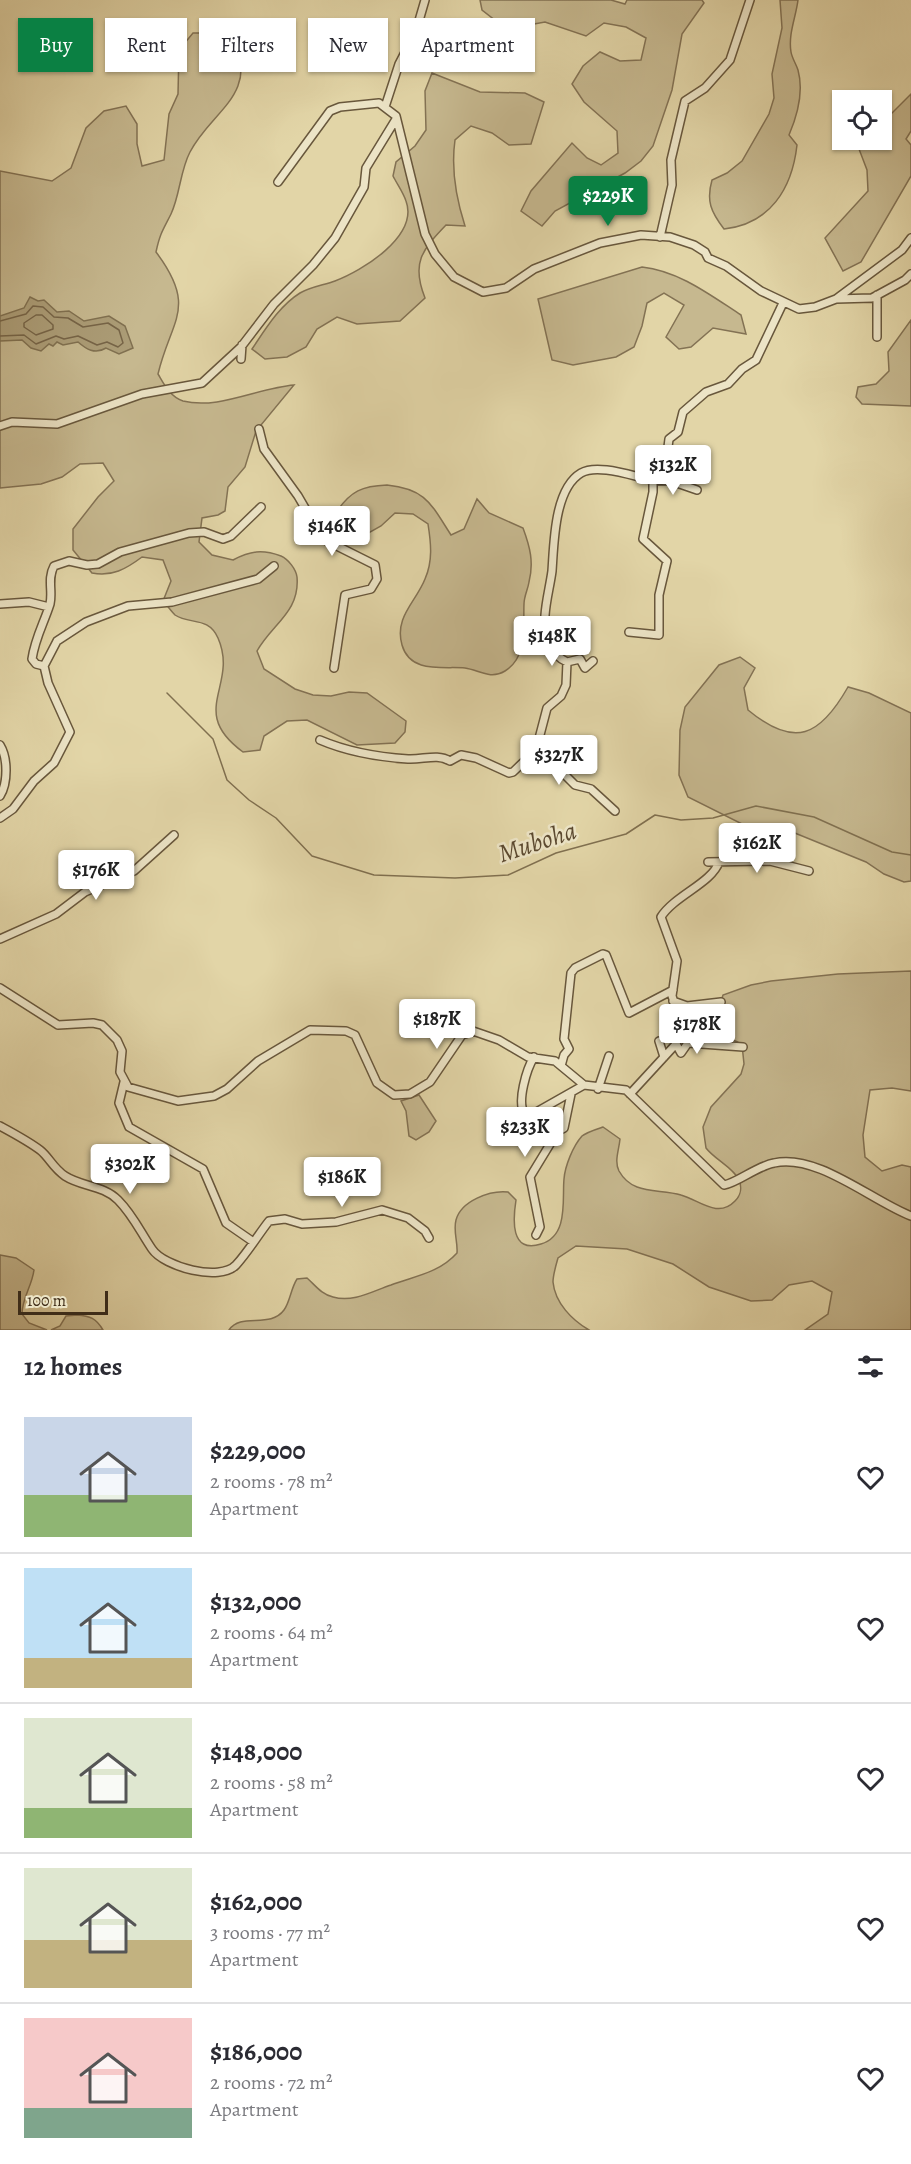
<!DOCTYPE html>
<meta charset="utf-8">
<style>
:root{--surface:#fff;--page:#f2f2f3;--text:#2b2b33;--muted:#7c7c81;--line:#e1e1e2;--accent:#0b8043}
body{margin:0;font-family:Alegreya,serif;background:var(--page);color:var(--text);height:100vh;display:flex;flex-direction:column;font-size:22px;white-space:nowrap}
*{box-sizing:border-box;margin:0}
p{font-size:20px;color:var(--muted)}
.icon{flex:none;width:33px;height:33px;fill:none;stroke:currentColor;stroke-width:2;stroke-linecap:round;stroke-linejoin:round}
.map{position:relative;height:1330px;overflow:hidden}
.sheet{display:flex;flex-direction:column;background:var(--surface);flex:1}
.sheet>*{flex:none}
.banner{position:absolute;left:18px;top:18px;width:600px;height:54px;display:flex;gap:12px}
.buttons{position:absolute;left:832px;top:90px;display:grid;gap:12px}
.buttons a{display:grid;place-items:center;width:60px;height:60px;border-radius:0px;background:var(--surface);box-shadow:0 2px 4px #0004;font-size:30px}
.scale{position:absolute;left:18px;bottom:15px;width:90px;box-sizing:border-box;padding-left:6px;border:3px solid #402d18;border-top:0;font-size:16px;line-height:21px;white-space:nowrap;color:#402d18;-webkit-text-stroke:4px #ece4c6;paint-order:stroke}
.price{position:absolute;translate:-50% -51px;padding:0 14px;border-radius:6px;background:#fff;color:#222;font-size:20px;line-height:39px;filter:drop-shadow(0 2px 3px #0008)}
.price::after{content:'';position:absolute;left:50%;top:36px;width:18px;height:14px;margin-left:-9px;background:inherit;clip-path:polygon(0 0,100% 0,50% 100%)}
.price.active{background:var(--accent);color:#fff}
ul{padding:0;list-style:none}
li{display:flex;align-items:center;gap:18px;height:150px;padding:0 24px}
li+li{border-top:2px solid var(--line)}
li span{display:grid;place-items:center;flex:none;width:168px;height:120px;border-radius:0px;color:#555}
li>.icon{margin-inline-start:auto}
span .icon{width:72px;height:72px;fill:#fffc;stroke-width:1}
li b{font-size:26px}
h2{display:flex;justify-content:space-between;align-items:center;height:72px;padding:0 24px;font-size:26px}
.tag{padding:0 21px;border-radius:0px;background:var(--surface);box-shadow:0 2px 4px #0004;font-size:21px;line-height:54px}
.tag.active{background:var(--accent);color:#fff}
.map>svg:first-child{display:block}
</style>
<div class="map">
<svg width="911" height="1330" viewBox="0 0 911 1330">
<rect width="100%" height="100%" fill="#e2d5a7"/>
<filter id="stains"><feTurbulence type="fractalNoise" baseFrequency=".00333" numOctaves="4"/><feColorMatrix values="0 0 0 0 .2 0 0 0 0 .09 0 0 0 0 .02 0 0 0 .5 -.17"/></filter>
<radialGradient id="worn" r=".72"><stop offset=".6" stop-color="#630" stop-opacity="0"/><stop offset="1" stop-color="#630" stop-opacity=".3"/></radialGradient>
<!-- green -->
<path fill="#c6b88f" stroke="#837254" stroke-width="1.5" d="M480,0h131l14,4 2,-4h75l2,3 -22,31 -10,56 -19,56 -12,15 -16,12 -70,38 -13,15 -21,-15 10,-20 41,-48 15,15 14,7 17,-12 -1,-22 -33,-29 -12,-18 11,-18 17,-14 20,9 21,-1 5,-22 -20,-11 -22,-4 -18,13 -41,-14 -22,4 -23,-2 -18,-14z
M780,0h18c-2,17 -10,34 -7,52 1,6 5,12 7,18 6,22 0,44 -9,65l8,10c-5,44 -27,79 -73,84 -13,-17 -18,-28 -12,-49l15,-7 15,-12 27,-47 5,-16 -2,-24 10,-46z
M193,33h22l20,8c23,55 -24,70 -45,111 -10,19 -10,43 -19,62 -8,16 -11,19 -15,38 42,56 15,67 2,122 6,10 12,23 25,27 35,9 75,-13 111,-16l-38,46 -11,36 -17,20 -3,24 -7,4 -16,3 -3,24 13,13 21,5c17,-9 29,-11 48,-4 7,3 15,13 16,21 3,35 -25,47 -40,74l7,18 31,20 18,6 18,1 18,-4 18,1 39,28 -1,11 -10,11 -38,2 -50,-25 -20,1 -23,15 -4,14 -17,2c-56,-41 -4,-66 -25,-114 -10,-22 -28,-13 -43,-23 -4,-4 -8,-10 -12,-14l8,-20 -8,-21 -21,-3c-16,12 -30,20 -50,16l-19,-23v-21l25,-32 16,-16 -11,-18 -23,1 -18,13 -21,7 -41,4v-317l52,10 19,-13 15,-40 18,-17 22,-5 11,18v20l5,22 22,-6 5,-46 9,-20 1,-44z
M432,73l48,19 45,1 19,9 -13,42 -22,1 -17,-12 -21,-7 -16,14c-4,28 1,58 10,86l-19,-1c-24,25 -35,38 -21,73l-25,23 -43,3 -20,-7 -20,12 -11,18 -19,10 -22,2 -13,-10c13,-19 27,-43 48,-56 10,-6 24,-8 35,-12 27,-10 84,-45 71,-80 -3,-9 -9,-17 -13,-25l3,-14 19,-16 11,-16 -1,-39z
M911,94v37l-5,8 5,6v31l-50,86 -18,9 -18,-33 43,-47 -1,-21 -8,-21 9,-9h14v-17z
M642,267c37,4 68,28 99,48l5,19 -33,-6 -22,19 -12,2 -13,-12 18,-32 -20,-12 -17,10 -5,23 -8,21 -18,10 -43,8 -21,-5 -14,-61z
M911,320v86l-49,-2 -6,-7 2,-10 18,-3 13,-13 -1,-19z
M387,485c39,4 44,19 64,50l13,-6 13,-30 12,14 34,15c7,19 11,34 6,54 -1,7 -5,14 -5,22 -1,22 4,53 -19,67 -15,9 -26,-1 -40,-3 -21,-2 -55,6 -63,-23 -8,-28 14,-43 23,-66 8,-18 6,-36 3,-55l-15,-10 -18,-1 -14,13 -16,9 -17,-10 -11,-14c14,-20 25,-25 50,-26z
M740,657l15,11 -11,20 4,22c47,39 72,26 100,-23l21,6 42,20v168l-7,1 -20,-8 -18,-12 -81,-33 -22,-5h-21l-54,-27 -9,-22 1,-45 5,-23 34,-42z
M911,971v120l-19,-3 -22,2 -7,45 2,22 17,14 20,-6 9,2v163h-106l23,-16 4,-22 -20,-11 -23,4 -17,15 -21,1 -42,-14 -36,-23 -46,-15 -51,-3 -18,12c-2,7 -5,17 -5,24 2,21 19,38 36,48h-360c12,-18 41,-1 55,-20 6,-8 7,-22 13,-31l10,-1c8,7 15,17 26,19 20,6 40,-6 58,-12 24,-9 48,-12 66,-32 1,-11 -4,-22 -1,-33 5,-19 34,-30 52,-28l8,8c-3,19 -6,54 25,44 28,-8 21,-45 23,-65 1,-13 9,-33 18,-43 5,-4 15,-7 21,-9l17,12c-1,11 -6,22 -1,32 14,25 40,17 62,24 18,5 37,24 54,6 6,-6 7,-14 4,-21 -5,-12 -25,-21 -33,-32l-3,-21 8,-20 30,-33 3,-10 -2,-19c-12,-10 -27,-6 -42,-13 2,-13 6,-18 18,-22l5,-15 28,-10 20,-4 67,-7z
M419,1095l17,26 -7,11 -13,8 -7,-4 -3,-25 -5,-10z
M0,1255l16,3 18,12c-2,16 -12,28 -12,44l7,9 18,7h-47z
M77,1315c13,1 19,3 26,15h-52l9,-4 6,-10z"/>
<!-- water -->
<path fill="#ab9c76" stroke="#807050" stroke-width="1.5" d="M30,297l8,4 6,-1 13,12 12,-1 15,10 25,-5 16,10 8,22 -14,6 -13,-6c-11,7 -20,1 -28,-6l-15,3 -6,-3 -4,4 -4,-2 -8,7 -10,-3 -9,-8 -22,1v-25l24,-8z"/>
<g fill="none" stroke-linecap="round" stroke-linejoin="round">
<!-- shore -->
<path stroke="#766447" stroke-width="1.5" d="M36,315h6l11,10v4l-17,6 -12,-8v-4z
M0,321l26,-7 7,-8 10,1 11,10 14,1 15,9 25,-4 11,7 4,13 -5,4 -11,-5 -10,3 -19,-9 -14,3 -8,-3 -20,8 -12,-9 -24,1"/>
<!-- stream -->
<path stroke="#807050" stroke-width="1.5" d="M167,693l46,46 14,41 22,20 27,18 36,38 62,19 81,3 53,-3 48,-22 70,-19 29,-19 26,5 32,-2 43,-12 58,11 78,35 19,3"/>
<defs>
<path id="minor" d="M385,107l14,-43 17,-33 9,-31
M278,182l52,-71 10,-4 39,-4 17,13 29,118 10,20 19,23 29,15 23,-4 28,-19 66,-26 41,-8 29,2 24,8 11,7 3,6 18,8 35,25 38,18 16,-2 21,-8 36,-1 33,-18 6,-6
M660,237l12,-52 -1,-25 14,-59 20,-13 25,-28 20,-60
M836,299l66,-49 9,-12
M877,337v-42
M241,359l1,-14
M0,426l12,-4 45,2 85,-30 60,-11 39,-36 33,-43 39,-39 22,-27 29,-51 2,-19 30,-49
M259,429l5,20 34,47 25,43 52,26 2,14 -6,10 -26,6 -11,73
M0,604l29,-2 20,5
M629,632l30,3v-40l8,-34 -24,-22 10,-47v-12l18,1 26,9
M593,661l-8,7 -5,-9 -13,3c-7,-3 -16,-11 -19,-19 -8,-24 1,-49 4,-72 2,-27 2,-82 29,-98 17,-10 54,4 72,7l-2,-6 6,-20 11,-7 1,-8 9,-7 5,-20 23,-20 22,-8 14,-15 14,-9 27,-57
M44,666l-8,-2 -4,-5c3,-21 12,-36 18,-55 3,-13 -3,-25 4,-38l15,-5 18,4 11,-1 22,-12 69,-19 15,-1 19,7 8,-3 30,-29
M320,740c28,12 58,17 88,19 15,1 29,-6 42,2l11,-6 15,3 33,15 4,-1 23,-22 11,-42 14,-12 5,-11 1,-23
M0,745c8,13 8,38 0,51
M538,745l2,10 7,2 28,28 16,4 24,22
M0,818l13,-9 21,-28 20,-18 16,-31 -22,-49 -4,-17 13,-25 29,-19 42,-16 44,-4 86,-23 16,-13
M708,862l62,-1 39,10
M0,939l56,-25 29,-22 49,-21 40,-36
M0,988l58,37 35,-2 9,2 15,15 5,11 -2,21 8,15 50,14 36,-5 13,-7 31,-28 52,-31 36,1 9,4 22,48 17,12 16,-1 20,-12 32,-47 11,-4 26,9 29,17 27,4 29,24 42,5 98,95c13,-2 33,-19 50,-22 43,-10 98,38 137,53
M673,1001l14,5 34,-4
M659,1041l5,16
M676,1044l5,9 7,-10 55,4
M534,1057c-7,11 -18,46 -9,57l6,1 53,-30
M561,1066l3,-11 5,-6 -5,-10 7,-66 4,-5 28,-14 3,1 23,58 44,-23
M124,1082l-5,21 10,24 74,42 23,54 26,18
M598,1089l11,-33
M630,1094l46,-50 4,-13v-11l-8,-24 5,-35 -16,-44c13,-21 51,-34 58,-55
M0,1126c13,7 28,15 40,24 9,7 13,18 25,26 17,11 38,9 53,24 15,15 23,33 34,49 12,18 68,33 84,16 12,-13 22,-30 33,-44l16,-2 17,5 34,-2 46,-12 26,8 17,13 4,7
M536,1235l4,-8 -10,-50 28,-46 6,-3 7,-34"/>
</defs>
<!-- minor casing -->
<use href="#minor" stroke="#68573c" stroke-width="10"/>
<!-- minor -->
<use href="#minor" stroke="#ece4c6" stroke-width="7"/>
</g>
<g text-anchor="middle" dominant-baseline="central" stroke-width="5" stroke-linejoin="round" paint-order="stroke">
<!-- water labels -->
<g font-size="26" font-style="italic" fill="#5b4930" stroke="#ece4c6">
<text transform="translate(537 842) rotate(-18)">Muboha</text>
</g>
</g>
<rect width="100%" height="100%" filter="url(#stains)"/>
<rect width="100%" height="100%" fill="url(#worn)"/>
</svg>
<div class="buttons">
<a><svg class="icon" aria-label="locate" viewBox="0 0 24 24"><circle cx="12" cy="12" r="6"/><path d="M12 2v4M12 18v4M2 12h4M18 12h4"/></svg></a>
</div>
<div class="scale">100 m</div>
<b class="price active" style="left:608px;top:227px">$229K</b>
<b class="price" style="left:673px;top:496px">$132K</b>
<b class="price" style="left:332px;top:557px">$146K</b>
<b class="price" style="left:552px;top:667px">$148K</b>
<b class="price" style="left:559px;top:786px">$327K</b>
<b class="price" style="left:757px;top:874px">$162K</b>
<b class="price" style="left:96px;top:901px">$176K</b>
<b class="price" style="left:437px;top:1050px">$187K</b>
<b class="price" style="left:697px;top:1055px">$178K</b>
<b class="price" style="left:525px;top:1158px">$233K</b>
<b class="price" style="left:130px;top:1195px">$302K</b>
<b class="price" style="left:342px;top:1208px">$186K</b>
<div class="banner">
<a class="tag active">Buy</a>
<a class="tag">Rent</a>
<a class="tag">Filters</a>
<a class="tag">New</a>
<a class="tag">Apartment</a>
</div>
</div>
<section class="sheet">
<h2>12 homes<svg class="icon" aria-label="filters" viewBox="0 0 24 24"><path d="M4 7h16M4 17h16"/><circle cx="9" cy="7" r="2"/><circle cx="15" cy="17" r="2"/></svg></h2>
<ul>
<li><span style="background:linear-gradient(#c9d6e8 65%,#8fb573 0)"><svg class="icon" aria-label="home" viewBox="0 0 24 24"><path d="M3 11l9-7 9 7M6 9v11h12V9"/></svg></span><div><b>$229,000</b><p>2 rooms · 78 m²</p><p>Apartment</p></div><svg class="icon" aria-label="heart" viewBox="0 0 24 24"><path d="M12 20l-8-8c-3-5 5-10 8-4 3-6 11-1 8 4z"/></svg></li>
<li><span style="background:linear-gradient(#bfe0f5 75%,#c2b280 0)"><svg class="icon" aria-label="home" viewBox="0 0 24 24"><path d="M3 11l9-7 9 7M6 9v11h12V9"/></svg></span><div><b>$132,000</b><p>2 rooms · 64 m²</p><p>Apartment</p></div><svg class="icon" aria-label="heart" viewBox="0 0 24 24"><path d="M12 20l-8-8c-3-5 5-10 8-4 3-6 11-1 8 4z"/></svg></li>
<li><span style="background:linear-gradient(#dfe7d0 75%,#8fb573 0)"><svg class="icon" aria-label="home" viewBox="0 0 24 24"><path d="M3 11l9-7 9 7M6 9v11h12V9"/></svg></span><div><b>$148,000</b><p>2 rooms · 58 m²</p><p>Apartment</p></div><svg class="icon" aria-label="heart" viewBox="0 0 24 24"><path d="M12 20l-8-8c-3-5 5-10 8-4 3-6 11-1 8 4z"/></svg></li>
<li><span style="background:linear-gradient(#dfe7d0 60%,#c2b280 0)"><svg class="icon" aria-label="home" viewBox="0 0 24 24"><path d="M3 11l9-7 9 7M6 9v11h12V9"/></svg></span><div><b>$162,000</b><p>3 rooms · 77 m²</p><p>Apartment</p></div><svg class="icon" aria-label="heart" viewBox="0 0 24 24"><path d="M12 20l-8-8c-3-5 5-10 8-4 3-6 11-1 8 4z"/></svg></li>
<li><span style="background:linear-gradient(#f6c9c9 75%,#7fa58c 0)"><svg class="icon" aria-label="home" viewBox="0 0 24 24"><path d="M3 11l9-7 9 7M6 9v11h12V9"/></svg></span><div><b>$186,000</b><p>2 rooms · 72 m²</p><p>Apartment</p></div><svg class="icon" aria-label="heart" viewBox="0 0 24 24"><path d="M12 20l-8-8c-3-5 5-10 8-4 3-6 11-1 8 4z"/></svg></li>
</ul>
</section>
